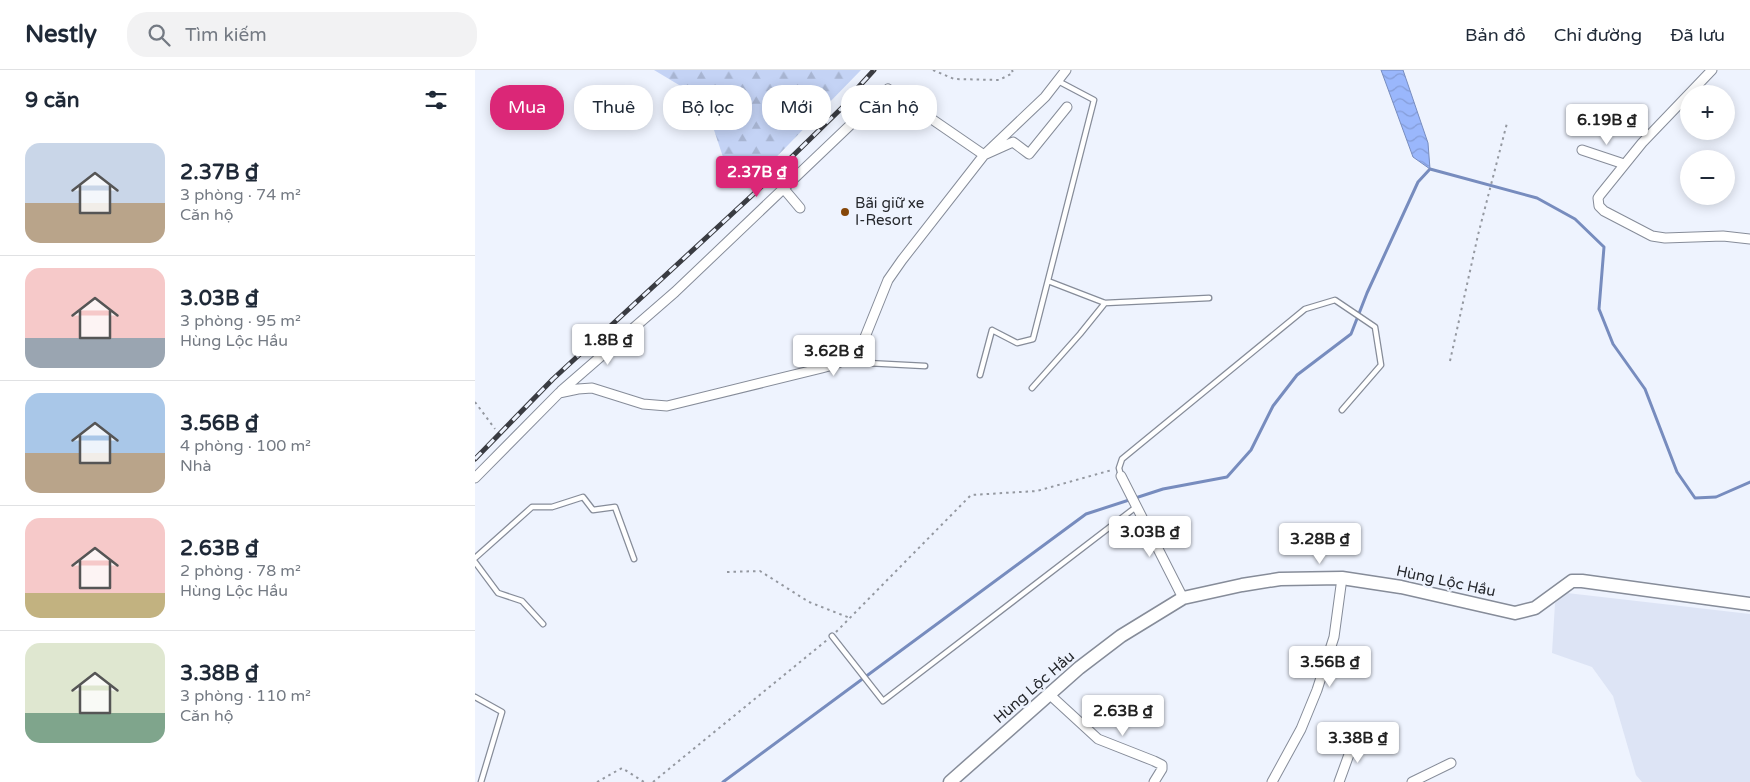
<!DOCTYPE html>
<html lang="vi">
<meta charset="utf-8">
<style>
:root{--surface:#fff;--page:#f2f2f3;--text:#1f2937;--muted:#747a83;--line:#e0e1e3;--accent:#db2777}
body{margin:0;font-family:"Varela Round",sans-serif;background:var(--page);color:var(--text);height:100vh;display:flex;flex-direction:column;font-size:19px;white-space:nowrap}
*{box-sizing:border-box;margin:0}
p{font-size:16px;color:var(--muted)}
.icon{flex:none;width:28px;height:28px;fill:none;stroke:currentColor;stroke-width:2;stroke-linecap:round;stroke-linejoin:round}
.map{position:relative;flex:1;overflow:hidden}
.drawer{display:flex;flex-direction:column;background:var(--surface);width:475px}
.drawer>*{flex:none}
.banner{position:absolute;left:15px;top:15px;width:475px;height:45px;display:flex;gap:10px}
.buttons{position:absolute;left:1205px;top:15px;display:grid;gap:10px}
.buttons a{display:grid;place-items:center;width:55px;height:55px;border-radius:50%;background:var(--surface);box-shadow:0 2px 12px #0003;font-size:25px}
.price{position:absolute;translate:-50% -42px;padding:0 11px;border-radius:5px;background:#fff;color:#222;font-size:16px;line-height:32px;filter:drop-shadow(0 1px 2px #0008)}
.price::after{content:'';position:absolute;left:50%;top:30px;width:15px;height:11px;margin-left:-8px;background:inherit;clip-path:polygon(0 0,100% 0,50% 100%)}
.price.active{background:var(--accent);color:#fff}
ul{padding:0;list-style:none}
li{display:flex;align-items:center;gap:15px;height:125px;padding:0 25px}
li+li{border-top:1px solid var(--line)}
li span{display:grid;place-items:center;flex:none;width:140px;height:100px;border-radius:15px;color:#555}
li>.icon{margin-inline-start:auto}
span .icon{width:60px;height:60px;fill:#fffc;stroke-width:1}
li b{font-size:21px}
h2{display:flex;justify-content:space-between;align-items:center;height:60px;padding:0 25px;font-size:21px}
.pill{padding:0 18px;border-radius:20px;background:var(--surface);box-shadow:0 2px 12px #0003;font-size:18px;line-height:45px}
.pill.active{background:var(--accent);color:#fff}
header{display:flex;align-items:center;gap:30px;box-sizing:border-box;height:70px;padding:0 25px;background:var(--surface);border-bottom:1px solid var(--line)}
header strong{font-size:24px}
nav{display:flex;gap:28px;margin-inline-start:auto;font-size:18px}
.search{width:350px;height:45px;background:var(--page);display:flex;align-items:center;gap:12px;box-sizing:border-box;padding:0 18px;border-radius:20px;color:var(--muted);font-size:19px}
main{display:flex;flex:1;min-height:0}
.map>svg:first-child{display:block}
</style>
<header>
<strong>Nestly</strong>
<div class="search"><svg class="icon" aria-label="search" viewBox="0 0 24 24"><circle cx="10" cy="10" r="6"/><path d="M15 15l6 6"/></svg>Tìm kiếm</div>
<nav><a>Bản đồ</a><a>Chỉ đường</a><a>Đã lưu</a></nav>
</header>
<main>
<section class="drawer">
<h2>9 căn<svg class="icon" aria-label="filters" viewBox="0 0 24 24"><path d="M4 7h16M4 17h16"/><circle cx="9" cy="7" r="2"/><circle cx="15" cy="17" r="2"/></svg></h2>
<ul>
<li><span style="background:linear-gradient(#c9d6e8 60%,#b9a48a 0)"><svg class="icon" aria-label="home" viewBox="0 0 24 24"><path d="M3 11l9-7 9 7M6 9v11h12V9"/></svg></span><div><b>2.37B ₫</b><p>3 phòng · 74 m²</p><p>Căn hộ</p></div></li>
<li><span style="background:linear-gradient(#f6c9c9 70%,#9aa5b1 0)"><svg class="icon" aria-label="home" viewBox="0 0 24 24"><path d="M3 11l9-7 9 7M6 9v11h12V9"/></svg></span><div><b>3.03B ₫</b><p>3 phòng · 95 m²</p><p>Hùng Lộc Hầu</p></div></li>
<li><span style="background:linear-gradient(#a9c7e8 60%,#b9a48a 0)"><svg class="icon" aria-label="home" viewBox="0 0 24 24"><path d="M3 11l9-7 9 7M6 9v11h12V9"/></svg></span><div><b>3.56B ₫</b><p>4 phòng · 100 m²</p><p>Nhà</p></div></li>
<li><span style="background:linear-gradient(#f6c9c9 75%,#c2b280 0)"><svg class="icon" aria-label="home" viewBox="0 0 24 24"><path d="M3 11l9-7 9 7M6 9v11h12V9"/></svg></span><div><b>2.63B ₫</b><p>2 phòng · 78 m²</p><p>Hùng Lộc Hầu</p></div></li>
<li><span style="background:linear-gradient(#dfe7d0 70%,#7fa58c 0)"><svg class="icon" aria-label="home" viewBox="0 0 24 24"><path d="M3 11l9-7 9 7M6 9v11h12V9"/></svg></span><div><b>3.38B ₫</b><p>3 phòng · 110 m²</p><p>Căn hộ</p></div></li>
</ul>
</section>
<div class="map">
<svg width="1275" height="712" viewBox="0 0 1275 712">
<defs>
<pattern id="forest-firs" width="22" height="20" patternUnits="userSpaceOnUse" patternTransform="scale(1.25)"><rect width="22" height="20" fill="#c4d3f5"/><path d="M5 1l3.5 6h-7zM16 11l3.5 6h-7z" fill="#a8b5d2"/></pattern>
<pattern id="water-waves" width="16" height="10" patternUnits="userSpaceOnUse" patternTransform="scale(1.25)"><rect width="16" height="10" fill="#9ab7fc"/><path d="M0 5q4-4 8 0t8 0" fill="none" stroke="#859dd8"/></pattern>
</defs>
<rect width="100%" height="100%" fill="#eef3fe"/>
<!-- built -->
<path fill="#dde4f5" d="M1092,523l183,21v168h-108l-6,-7 -23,-79 -21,-29 -40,-14 3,-50z"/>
<!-- forest -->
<path fill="url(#forest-firs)" d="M179,0h207l-111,114 -22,-12 -24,-72z"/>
<!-- water -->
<path fill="url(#water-waves)" stroke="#778cbe" d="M906,0h22l25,73 2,26 -17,-12z"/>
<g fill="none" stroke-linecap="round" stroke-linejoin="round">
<!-- stream -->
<path stroke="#778cbe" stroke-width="3" d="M955,99l107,29 38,21 29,28 -5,62 14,35 32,45 32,83 18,26 21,-1 34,-15
M248,712l363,-268 77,-25 64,-12 24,-27 22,-44 24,-31 54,-41 16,-41 51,-111 12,-13"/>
<defs>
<path id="lane" d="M573,211l57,22 104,-5
M379,285l13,8 58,3
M505,305l12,-45 25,13 16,-4 61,-239 -36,-19
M557,318l48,-54 25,-31
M646,406l-2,-8 3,-9 183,-150 30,-9 40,27 6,38 -39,45
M0,488l57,-51h20l31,-10 10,13 22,-3 19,52
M0,492l23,31 24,8 21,23
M357,566l51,65 253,-194
M0,627l27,15 -21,70"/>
<path id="street" d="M1237,0l-70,73 -42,52 -2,3 1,8 5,5 48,25 13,2 58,-2 27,3
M1107,80l42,14
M309,119l16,19
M86,321l114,-99 213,-203 96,66 29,-13 16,12 38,-47
M646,406l62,122
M0,408l84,-85 19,-4 14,-1 51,16 24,2 155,-38c15,-4 28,-9 39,-21l27,-67 14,-20 82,-105 61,-58 21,-27
M574,624l49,45 56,22 8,4v4l-8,13
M797,712l29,-53 16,-39 17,-53 8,-59
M864,712l16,-44
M937,712l39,-19"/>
<path id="secondary" d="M475,712l129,-114 42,-32 62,-38 59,-13 38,-6 62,-1 59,9 114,26 20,-5 37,-27h10l168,23"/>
</defs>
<!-- lane casing -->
<use href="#lane" stroke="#868c99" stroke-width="7"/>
<!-- street casing -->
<use href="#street" stroke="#868c99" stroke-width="11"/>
<!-- secondary casing -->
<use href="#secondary" stroke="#868c99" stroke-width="15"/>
<!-- path -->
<path stroke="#9498a0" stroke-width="2" stroke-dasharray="2.5 4" stroke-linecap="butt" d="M458,0l21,9 45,1 14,-7 -1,-3
M975,291l28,-126 29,-112
M0,332l20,27
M252,502l33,-1 49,31 41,16
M361,562l135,-137 66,-4 75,-21
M122,712l25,-14 22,14
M178,712l174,-142"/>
<!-- lane -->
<use href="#lane" stroke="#fff" stroke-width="4.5"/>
<!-- street -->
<use href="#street" stroke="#fff" stroke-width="9"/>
<!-- secondary -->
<use href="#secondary" stroke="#fff" stroke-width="12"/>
<defs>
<path id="rail" d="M0,389l78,-80 206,-190 94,-92 1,-5 20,-22"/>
</defs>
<!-- rail casing -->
<use href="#rail" stroke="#3a3c42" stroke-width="5"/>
<!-- rail -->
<use href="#rail" stroke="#eef3fe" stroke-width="3" stroke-dasharray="9" stroke-linecap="butt"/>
</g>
<!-- markers -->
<circle fill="#854609" stroke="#eef3fe" stroke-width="2" cx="370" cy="142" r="5"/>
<g text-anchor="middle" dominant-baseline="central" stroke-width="5" stroke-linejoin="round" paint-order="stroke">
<!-- poi labels -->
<g font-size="15" fill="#26282d" stroke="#eef3fe" text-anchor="start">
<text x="380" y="133">Bãi giữ xe<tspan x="380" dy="17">I-Resort</tspan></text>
</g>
<!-- street labels -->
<g font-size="15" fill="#26282d" stroke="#eef3fe">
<text transform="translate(971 511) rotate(12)">Hùng Lộc Hầu</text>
<text transform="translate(559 617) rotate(-41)">Hùng Lộc Hầu</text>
</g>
</g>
</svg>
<div class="buttons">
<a>+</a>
<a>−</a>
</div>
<b class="price" style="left:1132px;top:76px">6.19B ₫</b>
<b class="price active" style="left:282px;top:128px">2.37B ₫</b>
<b class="price" style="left:133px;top:296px">1.8B ₫</b>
<b class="price" style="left:359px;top:307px">3.62B ₫</b>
<b class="price" style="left:675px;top:488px">3.03B ₫</b>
<b class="price" style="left:845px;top:495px">3.28B ₫</b>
<b class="price" style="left:855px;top:618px">3.56B ₫</b>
<b class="price" style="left:648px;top:667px">2.63B ₫</b>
<b class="price" style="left:883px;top:694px">3.38B ₫</b>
<div class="banner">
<a class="pill active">Mua</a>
<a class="pill">Thuê</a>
<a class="pill">Bộ lọc</a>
<a class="pill">Mới</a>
<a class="pill">Căn hộ</a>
</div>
</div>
</main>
